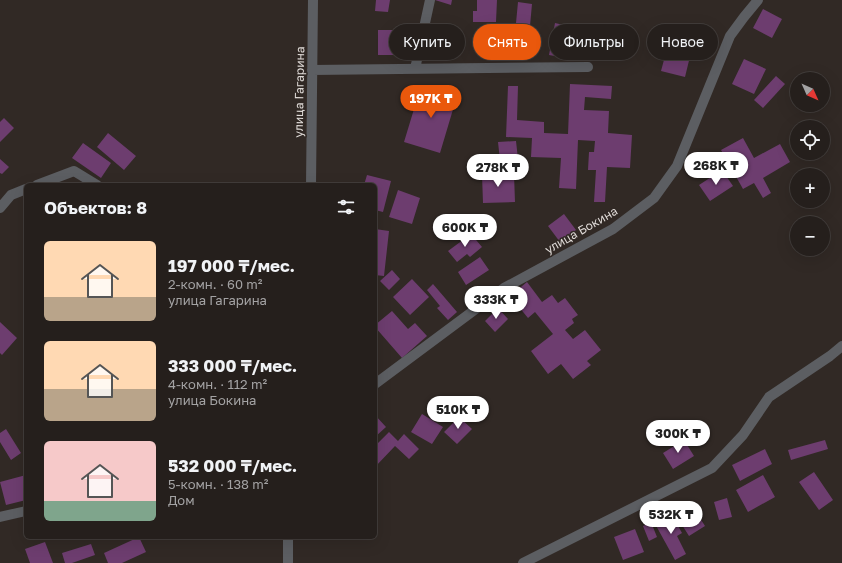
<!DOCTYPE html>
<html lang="ru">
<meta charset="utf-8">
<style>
:root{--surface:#251f1c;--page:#312c29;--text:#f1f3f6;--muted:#a3a2a3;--line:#423d3b;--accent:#ea580c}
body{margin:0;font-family:"Golos Text",sans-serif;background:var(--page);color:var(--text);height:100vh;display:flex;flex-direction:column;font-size:15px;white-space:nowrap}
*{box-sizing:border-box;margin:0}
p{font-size:13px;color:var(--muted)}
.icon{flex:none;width:22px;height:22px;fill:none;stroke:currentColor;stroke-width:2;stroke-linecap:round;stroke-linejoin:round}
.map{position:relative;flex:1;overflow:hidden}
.details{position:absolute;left:24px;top:183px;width:353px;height:356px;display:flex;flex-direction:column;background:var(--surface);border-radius:6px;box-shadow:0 4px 16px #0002,0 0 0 1px var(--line)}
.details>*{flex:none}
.hud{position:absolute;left:389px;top:24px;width:380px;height:36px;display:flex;gap:8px}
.needle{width:26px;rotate:135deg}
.tools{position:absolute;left:790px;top:72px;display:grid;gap:8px}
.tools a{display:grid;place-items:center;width:40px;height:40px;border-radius:50%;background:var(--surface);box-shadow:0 4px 16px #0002,0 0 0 1px var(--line);font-size:20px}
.price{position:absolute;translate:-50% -34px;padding:0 9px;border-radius:14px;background:#fff;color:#222;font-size:13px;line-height:26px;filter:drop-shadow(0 1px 2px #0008)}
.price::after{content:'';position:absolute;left:50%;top:24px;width:12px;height:9px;margin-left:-6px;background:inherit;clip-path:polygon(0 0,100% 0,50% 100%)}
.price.current{background:var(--accent);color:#fff}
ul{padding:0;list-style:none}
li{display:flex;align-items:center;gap:12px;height:100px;padding:0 20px}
li span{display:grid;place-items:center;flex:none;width:112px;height:80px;border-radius:6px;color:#555}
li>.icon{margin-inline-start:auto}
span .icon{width:48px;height:48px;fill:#fffc;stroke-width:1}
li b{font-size:17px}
h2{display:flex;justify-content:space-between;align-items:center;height:48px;padding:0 20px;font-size:17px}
.pill{padding:0 14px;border-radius:18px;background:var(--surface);box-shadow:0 4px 16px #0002,0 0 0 1px var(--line);font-size:14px;line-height:36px}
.pill.current{background:var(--accent);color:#fff}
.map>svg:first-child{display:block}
</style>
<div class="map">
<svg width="842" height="563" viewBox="0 0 842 563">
<rect width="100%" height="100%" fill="#312925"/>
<!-- building -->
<path fill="#6d3d6f" d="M376,0h14l-2,12 -13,-1z
M435,0h17l-1,5z
M477,0h20l-1,22h-23v-11h4z
M518,2l14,2 -5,55 -21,-3 3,-33h7z
M763,9l19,10 -10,19 -19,-10z
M555,23l17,4 -6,31 -17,-3z
M378,30h30l-1,25h-29z
M672,30l23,6 -10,41 -24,-6z
M744,59l22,10 -12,25 -22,-10z
M776,76l9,8 -22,24 -9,-8z
M570,84l42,2 -1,13 -26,-2 -1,13 25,1 -1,22 24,2 -2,33 -23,-1 -2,35h-11l2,-32h-8l1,-18h5l1,-11 -17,-1 -2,49 -17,-1 2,-30 -30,-1 1,-19 -26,-1 2,-51h10l-1,34 27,2v11l24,1z
M421,86l36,10 -17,57 -36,-11z
M4,118l10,10 -14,14v-20z
M108,133l28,23 -12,14 -27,-23z
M743,138l11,20 26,-14 10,18 -27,16 8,15 -8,5 -9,-15 -11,6 -22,-39z
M516,141l3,27 -18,2 -3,-28z
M83,143l28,20 -10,15 -29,-20z
M0,159l9,8 -7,7 -2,-1z
M722,170l11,16 -23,15 -11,-16z
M514,174l1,28 -32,1 -1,-28z
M367,175l24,6 -8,31 -8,-2v-25h-11z
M398,190l22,8 -8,26 -23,-7z
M564,214l12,16 -16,12 -12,-16z
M375,229l14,2 -5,45 -9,-1z
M471,234l11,13 -12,10 -3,-3 -10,8 -9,-11z
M480,257l9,13 -23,15 -8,-13z
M392,270l8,9 -11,11 -9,-9z
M412,279l17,18 -19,18 -17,-18z
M527,282l15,20 10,-7 6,8 7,-5 13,17 -6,4 2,4 -9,7 8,9 12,-9 16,20 -14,11 4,4 -18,14 -12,-15 -13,10 -17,-23 22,-17 -18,-22 -7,6 -18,-22z
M433,284l24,28 -9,8 -11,-12 3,-2 -13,-16z
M498,308l10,11 -13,13 -10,-11z
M392,311l16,18 7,-6 12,13 -25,22 -27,-31v-2z
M0,322l17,16 -15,17 -2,-2z
M422,414l21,13 -11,17 -21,-12z
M375,415l11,12 -11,10z
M459,417l13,12 -15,15 -13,-12z
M6,429l15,24 -10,7 -11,-18v-9z
M389,432l9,9 6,-7 15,15 -10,10 -14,-13 -20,21v-21z
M684,440l10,16 -21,13 -10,-16z
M825,440l3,9 -37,11 -3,-10z
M765,449l7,15 -32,17 -8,-16z
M814,472l19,28 -14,10 -20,-28z
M26,475v25l-20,5 -6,-23z
M763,475l12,22 -27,15 -12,-22z
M727,498l5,19 -13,3 -5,-18z
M693,507l12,19 -16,10 -12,-19z
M671,513l11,20 -5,3 9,18 -11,6 -21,-38z
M651,522l6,15 -8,4 -6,-15z
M635,529l9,23 -21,8 -9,-23z
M139,537l7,15 -24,11h-14l-4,-10z
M45,542l8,21h-23l-5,-14z
M91,544l4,11 -23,8h-7l-3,-10z"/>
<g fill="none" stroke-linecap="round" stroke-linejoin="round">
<!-- minor -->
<path stroke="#5c5e62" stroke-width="10" d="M415,69l15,-69
M312,70l276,-3
M37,185l37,-14 23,14
M311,185l2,-185
M0,208l11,-13 15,-6
M375,384l129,-96 109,-59 41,-31 23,-32 53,-130 14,-19 14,-17
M0,517l26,-6
M288,537v26
M523,563l189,-95 31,-33 26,-38 61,-41 12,-10"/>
</g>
<g text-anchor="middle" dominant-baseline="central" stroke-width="3" stroke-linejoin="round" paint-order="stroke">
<!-- street labels -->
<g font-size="12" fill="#dfdad7" stroke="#312925">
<text transform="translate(299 92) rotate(-89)">улица Гагарина</text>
<text transform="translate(581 230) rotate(-30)">улица Бокина</text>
</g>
</g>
</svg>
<div class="tools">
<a><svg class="needle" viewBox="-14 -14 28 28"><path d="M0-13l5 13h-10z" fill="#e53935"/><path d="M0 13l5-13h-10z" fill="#a3a2a3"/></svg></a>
<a><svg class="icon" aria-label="locate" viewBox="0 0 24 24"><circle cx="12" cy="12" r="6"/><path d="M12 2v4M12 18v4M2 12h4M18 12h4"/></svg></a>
<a>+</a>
<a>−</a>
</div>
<b class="price current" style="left:431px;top:119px">197K ₸</b>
<b class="price" style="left:716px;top:186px">268K ₸</b>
<b class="price" style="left:498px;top:188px">278K ₸</b>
<b class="price" style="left:465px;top:248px">600K ₸</b>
<b class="price" style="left:496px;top:320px">333K ₸</b>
<b class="price" style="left:458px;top:430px">510K ₸</b>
<b class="price" style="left:678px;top:454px">300K ₸</b>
<b class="price" style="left:671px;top:535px">532K ₸</b>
<div class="hud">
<a class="pill">Купить</a>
<a class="pill current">Снять</a>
<a class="pill">Фильтры</a>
<a class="pill">Новое</a>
</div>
<section class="details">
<h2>Объектов: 8<svg class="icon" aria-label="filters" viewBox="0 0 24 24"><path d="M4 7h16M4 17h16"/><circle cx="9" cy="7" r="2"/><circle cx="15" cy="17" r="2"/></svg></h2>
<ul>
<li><span style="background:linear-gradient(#ffd9b3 70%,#b9a48a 0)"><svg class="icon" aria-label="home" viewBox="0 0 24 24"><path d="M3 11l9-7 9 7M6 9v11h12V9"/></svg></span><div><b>197 000 ₸/мес.</b><p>2-комн. · 60 m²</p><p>улица Гагарина</p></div></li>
<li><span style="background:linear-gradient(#ffd9b3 60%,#b9a48a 0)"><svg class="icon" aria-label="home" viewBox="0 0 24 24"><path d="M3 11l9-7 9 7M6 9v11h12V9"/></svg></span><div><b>333 000 ₸/мес.</b><p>4-комн. · 112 m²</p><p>улица Бокина</p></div></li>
<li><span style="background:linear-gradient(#f6c9c9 75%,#7fa58c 0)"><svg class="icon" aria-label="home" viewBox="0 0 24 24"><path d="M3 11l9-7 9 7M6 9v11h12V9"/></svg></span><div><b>532 000 ₸/мес.</b><p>5-комн. · 138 m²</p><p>Дом</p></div></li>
</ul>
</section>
</div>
